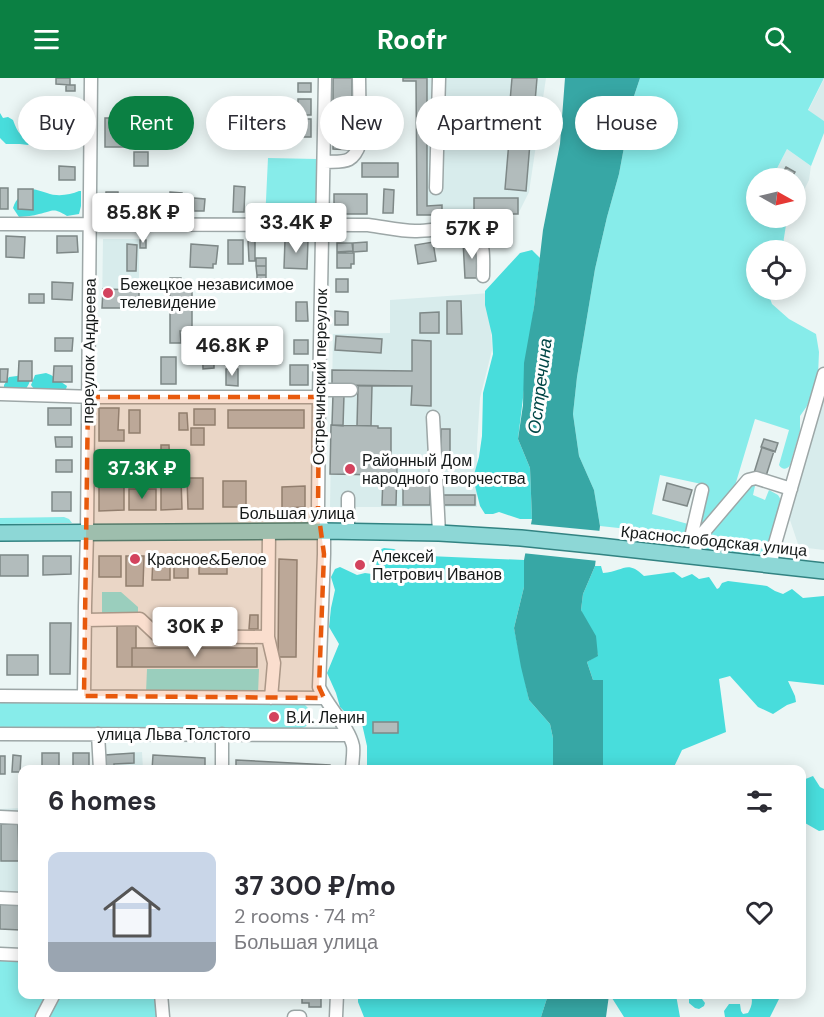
<!DOCTYPE html>
<meta charset="utf-8">
<style>
:root{--surface:#fff;--page:#f2f2f3;--text:#2b2b33;--muted:#7c7c81;--accent:#0b8043}
body{margin:0;font-family:"DM Sans",sans-serif;background:var(--page);color:var(--text);height:100vh;display:flex;flex-direction:column;font-size:22px;white-space:nowrap}
*{box-sizing:border-box;margin:0}
p{font-size:20px;color:var(--muted)}
.icon{flex:none;width:33px;height:33px;fill:none;stroke:currentColor;stroke-width:2;stroke-linecap:round;stroke-linejoin:round}
.map{position:relative;flex:1;overflow:hidden}
.details{position:absolute;left:18px;top:687px;width:788px;height:234px;display:flex;flex-direction:column;background:var(--surface);border-radius:12px;box-shadow:0 3px 15px #0003}
.details>*{flex:none}
.top-card{position:absolute;left:18px;top:18px;width:789px;height:54px;display:flex;gap:12px}
.needle{width:39px;rotate:98deg}
.fabs{position:absolute;left:746px;top:90px;display:grid;gap:12px}
.fabs a{display:grid;place-items:center;width:60px;height:60px;border-radius:50%;background:var(--surface);box-shadow:0 3px 15px #0003;font-size:30px}
.price{position:absolute;translate:-50% -51px;padding:0 14px;border-radius:6px;background:#fff;color:#222;font-size:20px;line-height:39px;filter:drop-shadow(0 2px 3px #0008)}
.price::after{content:'';position:absolute;left:50%;top:36px;width:18px;height:14px;margin-left:-9px;background:inherit;clip-path:polygon(0 0,100% 0,50% 100%)}
.price.selected{background:var(--accent);color:#fff}
ul{padding:0;list-style:none}
li{display:flex;align-items:center;gap:18px;height:150px;padding:0 30px}
li span{display:grid;place-items:center;flex:none;width:168px;height:120px;border-radius:12px;color:#555}
li>.icon{margin-inline-start:auto}
span .icon{width:72px;height:72px;fill:#fffc;stroke-width:1}
li b{font-size:26px}
h2{display:flex;justify-content:space-between;align-items:center;height:72px;padding:0 30px;font-size:26px}
.chip{padding:0 21px;border-radius:27px;background:var(--surface);box-shadow:0 3px 15px #0003;font-size:21px;line-height:54px}
.chip.selected{background:var(--accent);color:#fff}
header{display:flex;justify-content:space-between;align-items:center;height:78px;padding:0 30px;background:var(--accent);color:#fff;font-size:27px;font-weight:700}
.map>svg:first-child{display:block}
</style>
<header><svg class="icon" aria-label="menu" viewBox="0 0 24 24"><path d="M4 6h16M4 12h16M4 18h16"/></svg>Roofr<svg class="icon" aria-label="search" viewBox="0 0 24 24"><circle cx="10" cy="10" r="6"/><path d="M15 15l6 6"/></svg></header>
<div class="map">
<svg width="824" height="939" viewBox="0 0 824 939">
<rect width="100%" height="100%" fill="#ebf6f5"/>
<!-- built -->
<path fill="#d8ecec" d="M403,0h143l-17,114 -11,22 -101,1 -1,-133 -13,-1z
M824,1v42l-16,-10z
M787,71l24,17 -2,14 -14,28v-30h-23z
M103,161h36v69h-37z
M490,215l2,57 -12,48 -3,47v62h-147l3,-173 57,-1v-33z
M824,318v154l-25,-3 -10,-30z
M142,674l1,17h-40v-15z
M22,730v86h-22v-85z"/>
<!-- green -->
<path fill="#87ecea" d="M640,0h184l-16,32 16,11v12l-13,33 -24,-17 -15,29h-16v34l-1,3 1,3h5l25,7 -3,19 -3,6h-24v40h11l5,14 17,15 27,15 3,18 -1,24 -11,30 -7,10v15l-10,34c-3,5 -8,5 -11,0l10,-35 -34,-11 -21,70 -36,42 8,-46 -46,-10 -8,39 36,10 -4,11 -84,-9 -6,-36 -15,-34 -6,-42 4,-37 18,-108 12,-52 12,-43 14,-75z
M268,80l49,1v51l-2,9 -7,3 -43,-1z
M754,408h1l-2,9 12,5 4,-10 9,5 3,5 -13,45 -65,-6 46,-52z
M64,439l5,2 3,4 -72,1v-6z
M703,465l64,6 -3,4 -6,2 -52,-6 -2,-2z
M102,514h19l17,15v9l-36,1z
M147,591h112l-1,25 -112,-1z
M0,624l301,1c14,6 14,22 -1,26h-300z
M0,880l22,1v35l28,1 -12,22h-38z
M57,917h102l1,22h-116z"/>
<!-- forest -->
<path fill="#48dddc" d="M0,35l3,5 5,-1 5,3c2,5 4,11 8,15 4,3 7,3 9,8l-2,2 -8,-1h-14l-6,-6z
M32,111c6,1 9,2 15,4 10,4 23,2 32,-2h2v15l-2,8 -12,2c-14,-9 -14,-5 -28,-2 -6,2 -13,2 -20,3l-6,-9c3,-10 9,-14 19,-19z
M532,172l8,8 -22,181 12,29 2,51h-12l-21,-7 -6,2h-8l-5,-8 -7,-28 6,-21 3,-21 1,-43 10,-39 -1,-19 -7,-30v-14l35,-38z
M23,295l8,3c-1,7 -3,9 -6,15l-21,-2v-4l5,-8 8,-1z
M46,295l5,2 16,11 -1,3 -5,2 -27,-2 -3,-4 4,-10z
M384,470l10,1 11,6 119,5v27l-10,41 15,72 21,24 3,14v31h-186v-23l-5,-22 -9,-4 -13,-13 -4,-14 -9,-20 12,-29 -10,-17 2,-19 4,-18 -4,-13 4,-8 5,-2 17,8 8,-2 7,1 4,-3 1,-20z
M595,488h6l2,7c21,-1 23,-14 41,3l30,-4 8,6 10,-4 7,5 10,-2 8,12 2,-1 3,-5 6,-2 39,5 8,5 8,3 9,-5 11,9 21,-2v89l-36,-4 7,15 1,6 -9,3 -14,9 -15,-7 -28,-31 -11,3 7,53 -44,18 -9,19h-70v-89h-10l-6,-18 11,-7 -17,-45 2,-16z
M813,698l7,11 4,2v41l-5,1 -14,-8 -4,-5v-39l2,1z
M358,917l190,-1v1l-7,22h-177l-6,-15z
M612,917h64l4,22h-56l-12,-19z
M699,917l6,8 -1,3 -5,3 -4,-1 -6,-5v-8z
M750,917h31l-11,22h-45l-1,-6 5,-7h11l1,7 2,3 5,-1c3,-5 6,-13 2,-18z"/>
<!-- water -->
<path fill="#37a7a5" d="M565,0h75l-7,21 -14,75 -12,43 -12,52 -18,108 -4,37 6,42 15,34 6,36 -5,40 -12,28 -2,16 15,26 2,20 -11,6 6,18h10v89h-50v-31l-3,-14 -21,-24 -8,-33 -7,-39 10,-41v-27l8,-41 -2,-51 -12,-29 5,-34 1,-42 10,-56 9,-77 17,-86z
M548,917h61l-3,22h-65z"/>
<!-- pier -->
<path fill="#ebf6f5" d="M528,446l73,7 -3,30 -76,-8z"/>
<!-- building -->
<path fill="#b2bcbc" stroke="#7e8887" stroke-width="1.5" d="M56,0h14v7l-14,-1z
M333,0h19v72l-19,-1z
M403,0h24v128l15,-1v10h-25l-1,-134h-13z
M512,0h25l-5,60 -25,-2z
M298,5h13v9h-13z
M66,7h9v6h-9z
M298,21h13v16h-13z
M275,22l12,1 -1,8 -11,-1z
M105,40h22l-1,29h-21z
M288,41h23v18h-23z
M60,44h13v23h-13z
M509,63l21,2 -4,48 -21,-2z
M134,74h14v14h-14z
M362,85h36v14h-36z
M59,88l16,1v13h-16z
M786,89l9,5 -4,6h-11z
M234,108l11,1 -1,25h-11z
M0,110h8v21h-8z
M18,111h15v21l-15,-1z
M384,111l10,1 -1,23h-10z
M106,114h12v18h-13z
M170,114l12,1v18h-12z
M334,116h33v20h-33z
M136,120h15l-1,10 -14,-1z
M194,120l11,1 -1,12h-10z
M474,120h44v16h-44z
M6,158l19,1 -1,21 -18,-1z
M57,158h20l1,16 -21,1z
M140,162h6v8h-6z
M228,162h15v24h-15z
M285,162h23l-1,29 -23,-1z
M248,163h7v20h-6z
M463,163h16l2,37h-16z
M367,164v9l-14,1v-9z
M433,164l3,19 -18,3 -3,-19z
M337,165h15l1,8 -16,1z
M127,166l10,1 -1,26h-9z
M191,166l27,2 -2,18h-3v4l-23,-1z
M337,175h17v11h-3v4h-14z
M256,180h10v8h-10z
M256,188h10v9h-9z
M257,197h9v13h-4v3h-5z
M170,200h11v12h11v41h-12l1,12h-11z
M336,201h12v13h-12z
M52,204l21,1 -1,17 -20,-1z
M103,211l36,1v18h-37z
M29,216h15v9h-15z
M447,223h14l1,33h-15z
M296,224h11l1,19h-12z
M335,233l13,1v13h-13z
M439,234v21h-19v-20z
M219,256v4l8,-1 1,17h-14v14l-11,1 -1,-34z
M336,258l46,3 -1,14 -46,-3z
M55,260h18l-1,13h-17z
M294,262h14v14h-14z
M412,262l19,1v65l-20,-1 1,-19 -80,-1v-15l80,1z
M161,279h15v27h-15z
M19,283h13v20h-14z
M290,287h18v20h-18z
M54,288h18v16h-19z
M0,291h8l-1,13h-7z
M226,291h12v17l-12,-1z
M358,308h14l-1,40h-14z
M333,316l11,1 -1,31 -11,-1z
M48,330h23v17h-23z
M99,330h20l-1,22h6v11h-25z
M194,331h21v16h-21z
M129,332h11v23h-11z
M228,332h76v18h-76z
M179,335h8l1,17h-9z
M331,347l47,1v2h13v40h6l-1,37h-14l1,-30 -53,-1z
M191,350h13v17h-13z
M441,351h9v30h-9z
M55,359h17v10h-16z
M764,361l14,4 -3,9 -14,-5z
M161,367h8l1,28 -9,1z
M762,369l12,4 -8,25 -12,-3z
M56,382h16v12h-16z
M116,386h12v15h-12z
M416,399v4h14v24h-27v-27z
M161,400h20l1,31 -21,1z
M187,400h16v31h-15z
M223,403h23v26h-23z
M667,405l25,7 -5,16 -24,-6z
M305,408v21l-23,1v-21z
M99,409h25v23l-25,1z
M129,411h27v21h-27z
M52,414h19v19h-19z
M443,417h32v10h-32z
M0,477h28v21h-28z
M43,478h28v18l-28,1z
M99,478h22v21h-22z
M126,478h18l-1,30h-17z
M153,478h17v24h-18z
M174,478h14v22h-14z
M199,478h20v7h8v11h-28z
M279,481l18,1 -1,97h-18z
M250,537h8v14h-9z
M117,544l19,1v25h-4v19h-15z
M50,545h21l-1,51h-20z
M132,570h125v19h-125z
M7,577h31v20h-31z
M373,644h25v11h-25z
M42,675h17v17h-17z
M73,675h16v17h-16z
M134,675v10l-20,1v6h-9v-15z
M13,677l8,1 -1,16h-8z
M153,677l52,3v12h-53z
M0,678h5v18h-5z
M236,682l94,5v5h-94z
M1,746h17l1,37h-18z
M0,824l22,1 -2,27 -20,-1z
M278,916h43v13h-12v-4h-7v-7z"/>
<g fill="none" stroke-linecap="round" stroke-linejoin="round">
<defs>
<path id="minor" d="M325,0l-6,319 -1,113 2,10 4,11v23l-5,133c8,19 30,40 34,59 1,7 -1,16 -1,24
M324,84c19,-1 29,3 36,-19l-1,-65
M436,110l3,-110
M0,146l368,1c16,2 32,6 47,6 17,1 46,-9 61,3 9,7 7,31 7,42
M319,312h32
M0,316l95,3h224
M433,339l6,116
M348,453v-33
M269,454l-1,105 6,26 -3,35
M697,462l-5,-7 10,-43
M694,479l3,-17 51,-60 8,-2 35,11
M771,487l3,-18 50,-173
M85,542l55,-1 18,17 110,1
M0,618l324,2
M84,618l1,-90 2,-73 4,-455
M0,656l348,1
M98,656l2,36
M222,692v-36
M0,739l22,1
M0,820l22,1
M0,876l22,1
M161,916l2,23
M42,939l12,-23
M294,939h6
M336,939l1,-23"/>
<path id="major" d="M0,455l324,-2 115,2 82,5 79,8 224,25"/>
</defs>
<!-- minor casing -->
<use href="#minor" stroke="#9da7a7" stroke-width="15"/>
<!-- major casing -->
<use href="#major" stroke="#328382" stroke-width="18"/>
<!-- minor -->
<use href="#minor" stroke="#fff" stroke-width="12"/>
<!-- major -->
<use href="#major" stroke="#8dd7d6" stroke-width="15"/>
</g>
<!-- marked area -->
<path fill="#e8590c" fill-opacity="0.2" stroke="#e8590c" stroke-width="4.5" stroke-dasharray="12 8" stroke-linejoin="round" d="M88,319h231l-1,113 6,44 -5,133 5,11 -240,-2z"/>
<!-- markers -->
<g fill="#d3435d" stroke="#fff" stroke-width="2">
<circle cx="108" cy="215" r="6"/>
<circle cx="350" cy="391" r="6"/>
<circle cx="135" cy="481" r="6"/>
<circle cx="360" cy="487" r="6"/>
<circle cx="274" cy="639" r="6"/>
</g>
<g text-anchor="middle" dominant-baseline="central" stroke-width="6" stroke-linejoin="round" paint-order="stroke">
<!-- poi labels -->
<g font-size="16" fill="#151919" stroke="#fff" text-anchor="start">
<text x="120" y="206">Бежецкое независимое<tspan x="120" dy="18">телевидение</tspan></text>
<text x="362" y="382">Районный Дом<tspan x="362" dy="18">народного творчества</tspan></text>
<text x="372" y="478">Алексей<tspan x="372" dy="18">Петрович Иванов</tspan></text>
<text x="147" y="481">Красное&amp;Белое</text>
<text x="286" y="639">В.И. Ленин</text>
</g>
<!-- street labels -->
<g font-size="16" fill="#151919" stroke="#fff">
<text transform="translate(89 273) rotate(-89)">переулок Андреева</text>
<text transform="translate(320 299) rotate(-89)">Остречинский переулок</text>
<text x="297" y="435">Большая улица</text>
<text transform="translate(714 463) rotate(6)">Краснослободская улица</text>
<text x="174" y="656">улица Льва Толстого</text>
</g>
<!-- water labels -->
<g font-size="18" font-style="italic" fill="#004646" stroke="#fff">
<text transform="translate(540 308) rotate(-83)">Остречина</text>
</g>
</g>
</svg>
<div class="fabs">
<a><svg class="needle" viewBox="-14 -14 28 28"><path d="M0-13l5 13h-10z" fill="#e53935"/><path d="M0 13l5-13h-10z" fill="#7c7c81"/></svg></a>
<a><svg class="icon" aria-label="locate" viewBox="0 0 24 24"><circle cx="12" cy="12" r="6"/><path d="M12 2v4M12 18v4M2 12h4M18 12h4"/></svg></a>
</div>
<b class="price" style="left:143px;top:166px">85.8K ₽</b>
<b class="price" style="left:296px;top:176px">33.4K ₽</b>
<b class="price" style="left:472px;top:182px">57K ₽</b>
<b class="price" style="left:232px;top:299px">46.8K ₽</b>
<b class="price selected" style="left:142px;top:422px">37.3K ₽</b>
<b class="price" style="left:195px;top:580px">30K ₽</b>
<div class="top-card">
<a class="chip">Buy</a>
<a class="chip selected">Rent</a>
<a class="chip">Filters</a>
<a class="chip">New</a>
<a class="chip">Apartment</a>
<a class="chip">House</a>
</div>
<section class="details">
<h2>6 homes<svg class="icon" aria-label="filters" viewBox="0 0 24 24"><path d="M4 7h16M4 17h16"/><circle cx="9" cy="7" r="2"/><circle cx="15" cy="17" r="2"/></svg></h2>
<ul>
<li><span style="background:linear-gradient(#c9d6e8 75%,#9aa5b1 0)"><svg class="icon" aria-label="home" viewBox="0 0 24 24"><path d="M3 11l9-7 9 7M6 9v11h12V9"/></svg></span><div><b>37 300 ₽/mo</b><p>2 rooms · 74 m²</p><p>Большая улица</p></div><svg class="icon" aria-label="heart" viewBox="0 0 24 24"><path d="M12 20l-8-8c-3-5 5-10 8-4 3-6 11-1 8 4z"/></svg></li>
</ul>
</section>
</div>
